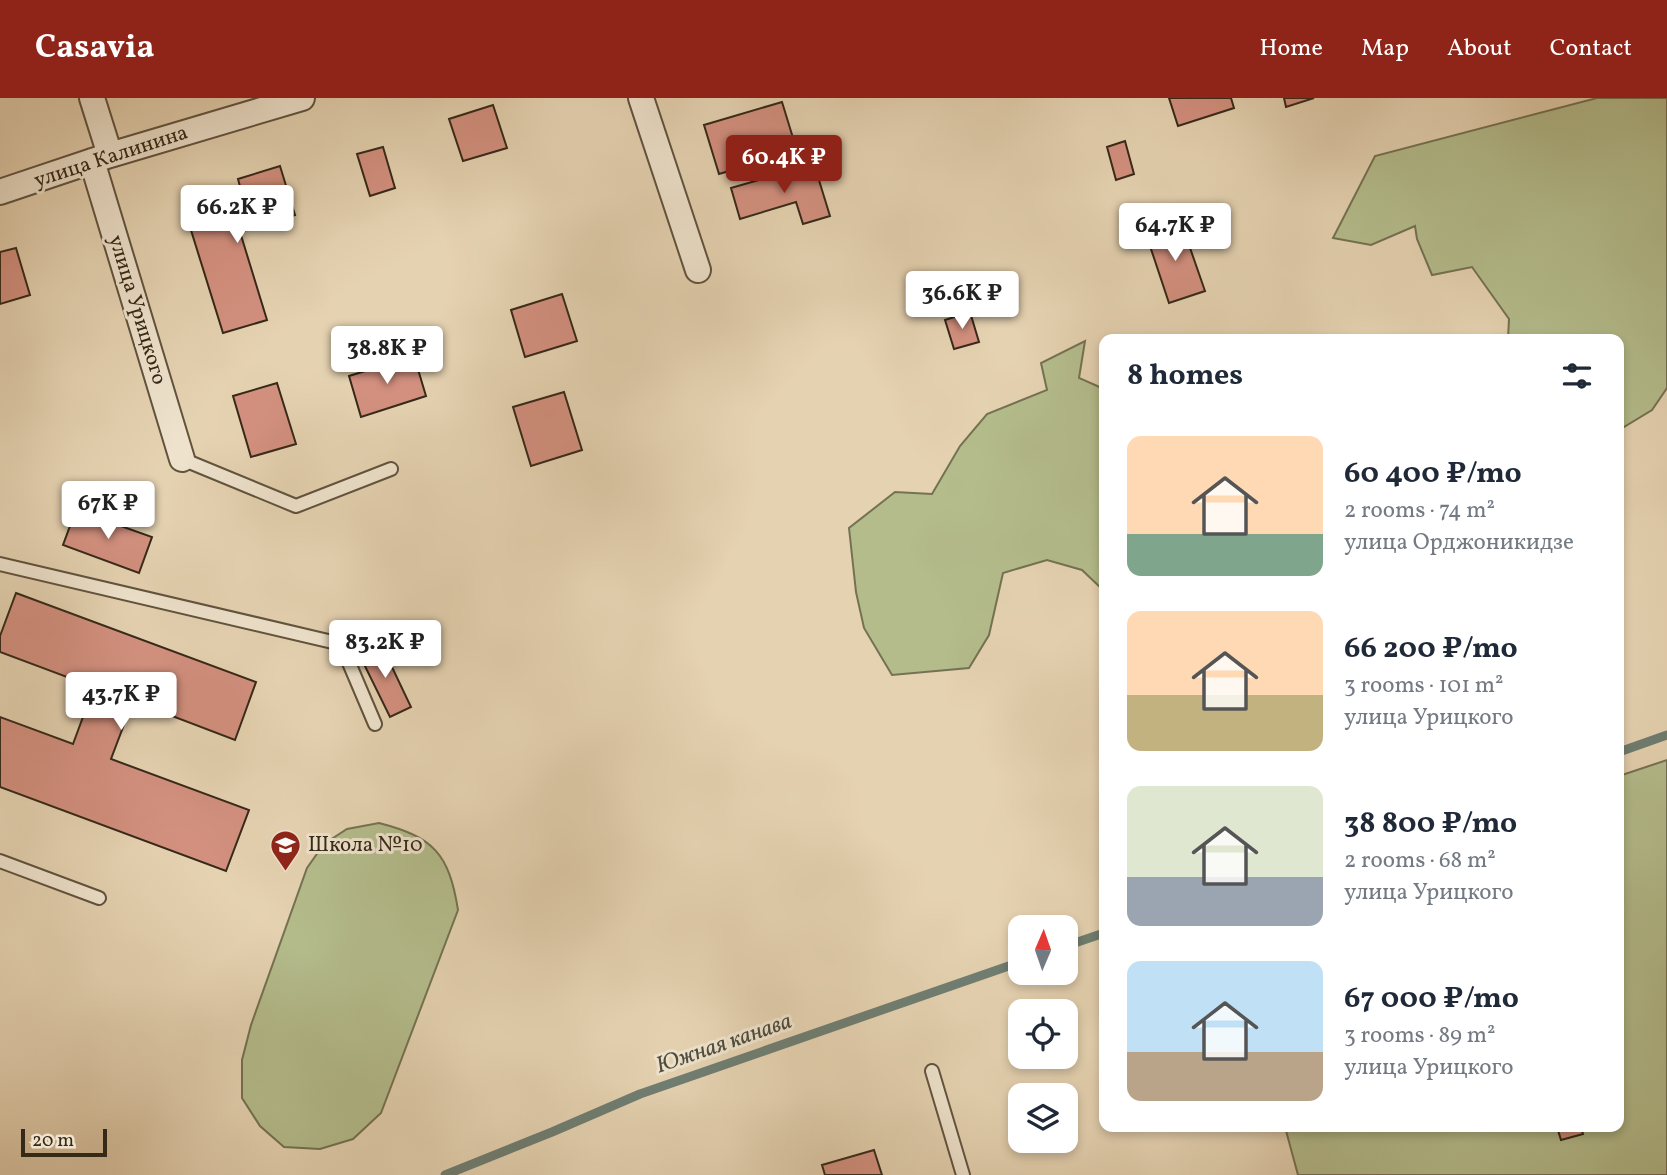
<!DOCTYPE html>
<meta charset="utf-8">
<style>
:root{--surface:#fff;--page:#f2f2f3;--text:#1f2937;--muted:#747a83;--accent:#8f2418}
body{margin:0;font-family:Vollkorn,serif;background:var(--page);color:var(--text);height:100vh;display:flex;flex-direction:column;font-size:26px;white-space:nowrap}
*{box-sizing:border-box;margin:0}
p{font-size:23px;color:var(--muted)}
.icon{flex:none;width:38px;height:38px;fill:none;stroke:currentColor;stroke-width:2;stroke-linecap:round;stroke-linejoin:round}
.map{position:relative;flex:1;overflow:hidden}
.details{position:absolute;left:1099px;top:236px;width:525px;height:798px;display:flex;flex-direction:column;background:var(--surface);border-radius:14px;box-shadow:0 4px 10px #0003}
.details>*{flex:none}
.needle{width:46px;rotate:2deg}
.buttons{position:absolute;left:1008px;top:817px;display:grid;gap:14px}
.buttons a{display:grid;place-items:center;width:70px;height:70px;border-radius:14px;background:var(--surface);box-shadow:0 4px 10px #0003;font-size:35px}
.scale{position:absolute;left:21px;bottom:18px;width:86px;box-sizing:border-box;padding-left:7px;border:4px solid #352918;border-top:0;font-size:19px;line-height:24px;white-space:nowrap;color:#352918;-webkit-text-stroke:5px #eee2cc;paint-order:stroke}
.price{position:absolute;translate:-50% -60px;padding:0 16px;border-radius:7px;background:#fff;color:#222;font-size:23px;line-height:46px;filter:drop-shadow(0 2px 4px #0008)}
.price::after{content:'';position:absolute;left:50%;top:42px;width:21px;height:16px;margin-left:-10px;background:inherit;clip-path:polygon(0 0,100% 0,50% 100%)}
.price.active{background:var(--accent);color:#fff}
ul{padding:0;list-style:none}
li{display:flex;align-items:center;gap:21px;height:175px;padding:0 28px}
li span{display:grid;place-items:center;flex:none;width:196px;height:140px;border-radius:14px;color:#555}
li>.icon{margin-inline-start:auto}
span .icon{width:84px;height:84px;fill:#fffc;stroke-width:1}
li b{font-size:30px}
h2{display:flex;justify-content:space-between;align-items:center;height:84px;padding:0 28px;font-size:30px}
header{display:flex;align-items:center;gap:42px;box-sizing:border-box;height:98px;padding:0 35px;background:var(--accent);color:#fff}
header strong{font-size:33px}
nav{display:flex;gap:38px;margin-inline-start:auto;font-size:24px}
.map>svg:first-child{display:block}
</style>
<header>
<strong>Casavia</strong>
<nav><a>Home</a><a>Map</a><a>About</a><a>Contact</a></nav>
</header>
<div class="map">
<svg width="1667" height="1077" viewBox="0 0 1667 1077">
<rect width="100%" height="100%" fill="#e5d2b1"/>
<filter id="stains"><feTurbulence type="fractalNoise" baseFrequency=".00286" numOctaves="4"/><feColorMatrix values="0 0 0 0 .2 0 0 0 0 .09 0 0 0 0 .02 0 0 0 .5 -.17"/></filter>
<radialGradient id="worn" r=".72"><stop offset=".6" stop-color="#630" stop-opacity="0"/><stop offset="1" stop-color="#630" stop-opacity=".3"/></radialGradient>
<!-- green -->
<path fill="#b4bc8c" stroke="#747252" stroke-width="2" d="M1597,0h70v290l-15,22 -33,20v-90l-111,-1 1,-20 -37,-52 -40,8 -15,-36 -2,-13 -44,19 -38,-7 42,-82z
M1085,243l-6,37 25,11c0,25 -5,47 -2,72l2,2v128l-22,-21 -35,-10 -44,13 -14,62 -20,33 -77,7 -28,-47 -8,-36 -7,-64 46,-36 37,2 28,-48 27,-32 60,-24 -6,-27z
M1667,662v415h-369l-13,-48h334v-351z
M379,725c54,14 70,30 79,87l-77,203 -28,26 -33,10 -36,-2 -24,-21 -18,-28v-38l9,-35 56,-157 17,-24 23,-15z"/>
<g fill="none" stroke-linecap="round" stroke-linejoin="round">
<!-- stream -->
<path stroke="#6f7e72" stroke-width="9" d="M1619,654l48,-17
M1066,848l38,-13
M445,1077l107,-43 88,-38 380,-132"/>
</g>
<!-- building -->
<path fill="#d3907f" stroke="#352918" stroke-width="2" d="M1169,0h62l3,10 -56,18z
M1284,0h30l-28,9z
M782,4l15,49 -78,23 -15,-49z
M493,7l14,43 -44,13 -14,-42z
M1125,43l9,33 -18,6 -9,-33z
M383,49l12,41 -25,8 -13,-42z
M814,66l16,52 -27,8 -7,-22 -56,17 -9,-31z
M280,68l15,49 -55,17 27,88 -44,13 -38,-122 57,-17 -4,-15z
M1181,124l24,69 -36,12 -23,-69z
M16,150l14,47 -30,9v-52z
M562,196l15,47 -52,16 -14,-47z
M970,214l9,30 -25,7 -9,-29z
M414,258l12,40 -65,21 -12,-41z
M277,285l19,61 -45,13 -18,-61z
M564,294l18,58 -51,16 -18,-59z
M76,412l76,27 -13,36 -76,-28z
M16,495l240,89 -21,58 -102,-39 -22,58 138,51 -23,61 -226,-84v-70l73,27 21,-57 -94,-35v-16z
M381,546l30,63 -21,10 -31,-63z
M1557,1029h24l2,7 -22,6z
M874,1052l8,25h-57l-3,-10z"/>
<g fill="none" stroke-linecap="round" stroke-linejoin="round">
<defs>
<path id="service" d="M182,361l114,47 95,-37
M0,466l341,80 34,80
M0,763l99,37
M932,973l31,104"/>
<path id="minor" d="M92,0l18,57
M641,0l57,172
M92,63l90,298
M0,94l110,-37 192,-57"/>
</defs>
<!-- service casing -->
<use href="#service" stroke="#61533e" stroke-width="16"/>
<!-- minor casing -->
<use href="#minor" stroke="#61533e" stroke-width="28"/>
<!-- service -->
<use href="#service" stroke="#eee2cc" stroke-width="12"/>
<!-- minor -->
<use href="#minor" stroke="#eee2cc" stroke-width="24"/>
</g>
<!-- icons -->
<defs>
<symbol id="school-pin" viewBox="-11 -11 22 30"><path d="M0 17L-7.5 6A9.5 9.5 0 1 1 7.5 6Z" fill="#8f2418" stroke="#eee2cc"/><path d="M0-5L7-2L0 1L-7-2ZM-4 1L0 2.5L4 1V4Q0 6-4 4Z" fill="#fff"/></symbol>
</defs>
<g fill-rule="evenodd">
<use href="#school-pin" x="268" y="730" width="35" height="47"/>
</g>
<g text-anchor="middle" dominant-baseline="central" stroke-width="6" stroke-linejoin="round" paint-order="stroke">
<!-- street labels -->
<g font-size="21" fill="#352918" stroke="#eee2cc">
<text transform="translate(111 59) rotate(-18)">улица Калинина</text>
<text transform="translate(137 212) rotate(73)">улица Урицкого</text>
</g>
<!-- poi labels -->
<g font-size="21" fill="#352918" stroke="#eee2cc" text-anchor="start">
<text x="308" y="747">Школа №10</text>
</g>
<!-- water labels -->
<g font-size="23" font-style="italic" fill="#4d4c3e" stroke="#eee2cc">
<text transform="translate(724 946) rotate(-19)">Южная канава</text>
</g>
</g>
<rect width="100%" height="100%" filter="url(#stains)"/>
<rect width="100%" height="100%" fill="url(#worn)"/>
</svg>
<div class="buttons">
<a><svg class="needle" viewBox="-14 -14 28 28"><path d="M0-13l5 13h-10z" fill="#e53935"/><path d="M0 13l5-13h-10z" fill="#747a83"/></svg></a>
<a><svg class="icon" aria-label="locate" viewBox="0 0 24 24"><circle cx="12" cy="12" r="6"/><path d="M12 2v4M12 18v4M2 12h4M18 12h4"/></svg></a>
<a><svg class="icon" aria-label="layers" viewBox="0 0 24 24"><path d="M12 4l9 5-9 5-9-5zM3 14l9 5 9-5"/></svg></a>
</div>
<div class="scale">20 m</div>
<b class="price active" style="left:784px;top:97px">60.4K ₽</b>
<b class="price" style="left:237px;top:147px">66.2K ₽</b>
<b class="price" style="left:1175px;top:165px">64.7K ₽</b>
<b class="price" style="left:962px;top:233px">36.6K ₽</b>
<b class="price" style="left:387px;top:288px">38.8K ₽</b>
<b class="price" style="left:108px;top:443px">67K ₽</b>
<b class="price" style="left:385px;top:582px">83.2K ₽</b>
<b class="price" style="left:121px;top:634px">43.7K ₽</b>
<section class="details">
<h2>8 homes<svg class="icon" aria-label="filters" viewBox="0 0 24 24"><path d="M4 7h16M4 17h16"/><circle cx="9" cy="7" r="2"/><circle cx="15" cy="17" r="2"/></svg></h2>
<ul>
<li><span style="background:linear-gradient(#ffd9b3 70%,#7fa58c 0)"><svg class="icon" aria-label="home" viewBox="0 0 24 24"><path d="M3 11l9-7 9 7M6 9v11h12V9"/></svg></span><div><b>60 400 ₽/mo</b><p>2 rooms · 74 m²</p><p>улица Орджоникидзе</p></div></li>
<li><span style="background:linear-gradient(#ffd9b3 60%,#c2b280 0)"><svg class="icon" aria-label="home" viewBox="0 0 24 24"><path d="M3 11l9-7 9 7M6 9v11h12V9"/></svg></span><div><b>66 200 ₽/mo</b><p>3 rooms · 101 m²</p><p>улица Урицкого</p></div></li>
<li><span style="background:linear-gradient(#dfe7d0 65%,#9aa5b1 0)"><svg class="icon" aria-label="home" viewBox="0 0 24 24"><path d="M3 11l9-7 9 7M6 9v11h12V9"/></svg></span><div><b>38 800 ₽/mo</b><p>2 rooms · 68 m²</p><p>улица Урицкого</p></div></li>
<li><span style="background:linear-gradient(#bfe0f5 65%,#b9a48a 0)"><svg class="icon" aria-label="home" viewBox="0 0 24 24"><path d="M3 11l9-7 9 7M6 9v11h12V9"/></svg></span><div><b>67 000 ₽/mo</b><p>3 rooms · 89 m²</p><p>улица Урицкого</p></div></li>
</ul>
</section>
</div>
